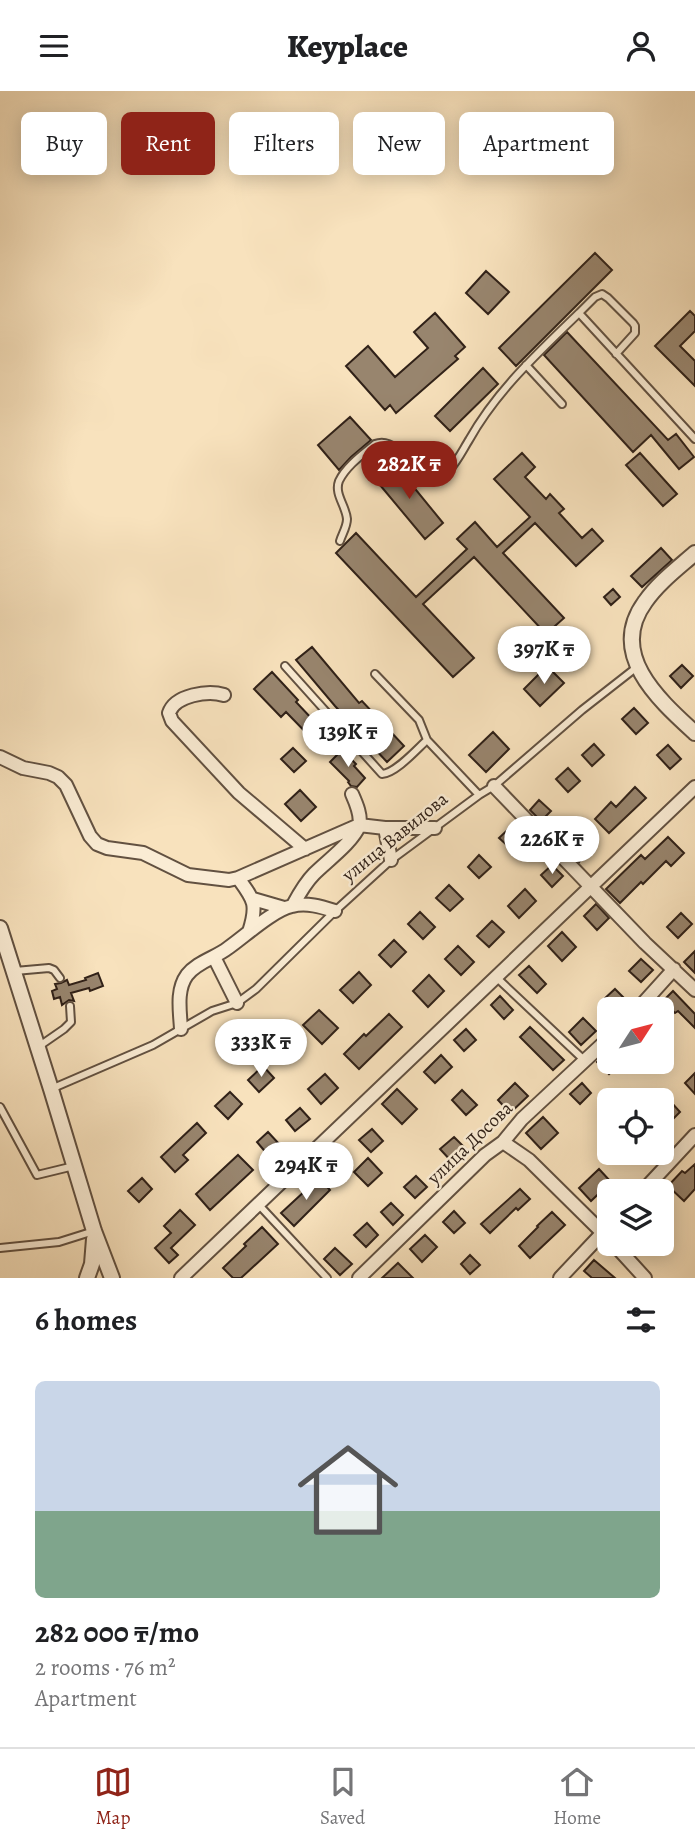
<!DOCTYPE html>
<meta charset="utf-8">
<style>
:root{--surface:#fff;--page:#f2f2f2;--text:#202124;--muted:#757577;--line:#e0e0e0;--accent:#8f2418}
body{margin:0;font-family:Alegreya,serif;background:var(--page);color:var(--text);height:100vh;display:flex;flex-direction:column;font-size:26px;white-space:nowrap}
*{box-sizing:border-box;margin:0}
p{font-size:23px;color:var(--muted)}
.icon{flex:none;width:38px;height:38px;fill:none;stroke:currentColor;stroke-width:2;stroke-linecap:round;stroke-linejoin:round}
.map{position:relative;height:1187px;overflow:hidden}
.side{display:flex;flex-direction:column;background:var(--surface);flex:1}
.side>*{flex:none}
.top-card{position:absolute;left:21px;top:21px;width:654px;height:63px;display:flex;gap:14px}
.needle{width:46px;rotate:54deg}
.tools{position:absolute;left:597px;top:906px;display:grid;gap:14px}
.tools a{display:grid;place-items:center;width:77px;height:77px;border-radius:10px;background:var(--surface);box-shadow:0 4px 18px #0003;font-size:35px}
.price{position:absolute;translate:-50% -60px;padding:0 16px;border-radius:24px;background:#fff;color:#222;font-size:23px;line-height:46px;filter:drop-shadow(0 2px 4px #0008)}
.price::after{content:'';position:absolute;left:50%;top:42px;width:21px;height:16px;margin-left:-10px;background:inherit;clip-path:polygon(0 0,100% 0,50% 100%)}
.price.on{background:var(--accent);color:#fff}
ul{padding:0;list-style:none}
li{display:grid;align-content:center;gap:14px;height:371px;padding:0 35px}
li+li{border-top:2px solid var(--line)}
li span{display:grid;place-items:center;height:217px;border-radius:10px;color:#555}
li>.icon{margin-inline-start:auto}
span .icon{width:126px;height:126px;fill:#fffc;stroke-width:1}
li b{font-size:30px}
h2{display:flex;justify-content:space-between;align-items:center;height:84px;padding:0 35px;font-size:30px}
.chip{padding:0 24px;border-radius:10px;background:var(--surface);box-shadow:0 4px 18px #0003;font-size:24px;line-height:63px}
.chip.on{background:var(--accent);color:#fff}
header{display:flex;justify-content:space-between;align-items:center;height:91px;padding:0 35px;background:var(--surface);font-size:32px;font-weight:800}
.menu{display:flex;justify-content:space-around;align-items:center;height:98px;border-top:2px solid var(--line);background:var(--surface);font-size:19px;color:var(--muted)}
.menu a{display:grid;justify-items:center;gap:4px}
.menu .on{color:var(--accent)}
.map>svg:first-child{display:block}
</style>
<header><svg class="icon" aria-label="menu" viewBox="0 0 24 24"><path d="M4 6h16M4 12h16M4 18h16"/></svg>Keyplace<svg class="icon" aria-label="person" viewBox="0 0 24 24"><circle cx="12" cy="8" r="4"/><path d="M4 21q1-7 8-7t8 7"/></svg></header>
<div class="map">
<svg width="695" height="1187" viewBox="0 0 695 1187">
<rect width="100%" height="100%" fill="#f8e2bd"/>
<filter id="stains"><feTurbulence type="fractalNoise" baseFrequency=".00286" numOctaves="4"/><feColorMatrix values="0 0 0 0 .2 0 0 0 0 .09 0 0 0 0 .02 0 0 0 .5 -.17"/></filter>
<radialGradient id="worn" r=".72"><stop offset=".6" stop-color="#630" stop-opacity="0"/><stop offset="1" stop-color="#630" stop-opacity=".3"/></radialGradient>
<!-- building -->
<path fill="#98856e" stroke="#302118" stroke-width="2" d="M595,162l17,17 -96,96 -17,-18z
M486,180l23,21 -21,22 -22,-21z
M690,220l5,5v15l-15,15 15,15v25l-40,-40z
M435,222l30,34 -10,9 3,3 -62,54 -6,-8 -5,5 -39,-44 22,-20 27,31 33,-29 -14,-16z
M567,241l101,108 8,-6 18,23 -15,12 -28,-34 -18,17 -89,-97z
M483,277l15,16 -48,47 -15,-15z
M350,326l21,23 -20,17 -12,13 -21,-25z
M522,362l13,14 -10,10 21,22 4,-5 14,15 -5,4 23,25 10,-9 11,12 -27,25 -41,-43 -32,30 61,65 -18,16 -72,-77 -51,47 51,54 -21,19 -117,-124 20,-20 60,64 51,-48 -10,-10 18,-17 22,25 33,-30 -36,-38z
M640,362l37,41 -14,12 -37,-41z
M394,372l49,60 -18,16 -50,-60z
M661,457l11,12 -30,27 -11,-11z
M613,498l7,8 -9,8 -7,-8z
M312,556l47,56 3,-2 42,45 -17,16 -52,-56 -39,-46z
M682,574l11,11 -12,12 -11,-12z
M547,575l17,17 -24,23 -16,-17z
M272,581l26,28 -2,2 34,36 -10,9 -34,-35 -5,5 -27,-28z
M634,617l14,15 -12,11 -14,-15z
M493,641l16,17 -23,23 -17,-17z
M594,653l10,11 -12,11 -10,-11z
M668,654l13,14 -11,10 -13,-14z
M293,657l13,13 -12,11 -13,-13z
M342,659l14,14 -2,2 11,12 -8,9 -6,-1 -3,-4 1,-1 -19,-19z
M568,677l12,13 -12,11 -12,-13z
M635,696l11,11 -37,35 -14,-14 16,-17 5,5z
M300,699l16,17 -15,14 -16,-17z
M539,709l12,11 -10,10 -11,-11z
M516,731l10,10 -16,16 -11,-10z
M668,746l16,16 -13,13 -5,-5 -23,23 -2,-2 -21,21 -14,-14 35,-34 4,4z
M579,747l12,12 -12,12 -11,-12z
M479,764l12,12 -12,11 -11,-11z
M552,774l11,11 -11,11 -11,-12z
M449,794l14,14 -13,12 -14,-13z
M525,798l11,12 -17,17 -11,-12z
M596,813l13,14 -12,12 -13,-14z
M420,821l15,15 -12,12 -15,-15z
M681,822l11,11 -14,14 -11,-11z
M492,830l12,11 -15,15 -12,-11z
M562,841l14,15 -14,14 -14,-15z
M394,849l12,12 -15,15 -12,-12z
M458,855l16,16 -13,13 -16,-16z
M695,860v22l-11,-11z
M641,868l12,11 -12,12 -12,-11z
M529,875l17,18 -9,9 -18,-18z
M359,881l12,13 -18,18 -13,-13z
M98,882l5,13 -13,5 -1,-3 -18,5 3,8 -5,-1 -7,5 -2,-8 -6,2 -2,-8 5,-2 -2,-5 6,-1 6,-3 2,5 17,-5 -1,-2z
M429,884l15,16 -16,16 -15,-16z
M615,898l12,12 -10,9h-3l-10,-11z
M673,900l22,23v14l-17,-17 -3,2 -12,-12z
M500,905l13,14 -9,9 -13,-14z
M319,919l19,18 -16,16 -19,-19z
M389,923l13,13 -43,42 -15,-15 20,-20 2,2z
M583,927l13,13 -15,14 -12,-13z
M530,936l34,33 -11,10 -33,-33z
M466,938l10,11 -12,11 -10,-11z
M290,946l11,11 -15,14 -11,-11z
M609,960v11h13l-13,12 -12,-12z
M441,964l11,12 -17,16 -11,-11z
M263,975l11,12 -15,14 -11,-12z
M695,982v21l-10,-11z
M325,983l13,14 -17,16 -13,-15z
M515,992l13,13 -18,17 -12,-13z
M582,992l9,10 -11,11 -10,-10z
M397,998l20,20 -15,15 -20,-20z
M462,999l15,15 -11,10 -14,-15z
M230,1001l12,12 -14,15 -13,-13z
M670,1010l10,11 -18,18v-21z
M300,1017l10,11 -15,12 -9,-11z
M543,1026l15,16 -17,16 -15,-16z
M197,1032l9,10 -23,22 5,5 -13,12 -14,-15z
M372,1038l11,12 -12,11 -12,-12z
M268,1041l12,13 -12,10 -11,-13z
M454,1046l13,13 -14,13 -13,-14z
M238,1064l15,15 -43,40 -14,-16z
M368,1067l14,15 -14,13 -14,-14z
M695,1073v25l-11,12 -16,-15 14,-15 3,2z
M599,1078l12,13 -20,19 -12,-13z
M416,1085l11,11 -12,11 -11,-11z
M142,1087l10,11 -13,13 -11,-11z
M319,1087l11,12 -36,36 -13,-13z
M520,1098l10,10 -12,11 -2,-2 -26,25 -9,-9z
M391,1112l12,12 -10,10 -12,-13z
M180,1119l15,15 -24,23 7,7 -9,8 -14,-15 16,-15 -7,-7z
M454,1120l11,12 -11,10 -11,-11z
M552,1121l13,13 -35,33 -11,-12 19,-19 -1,-1z
M367,1132l11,12 -12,12 -12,-12z
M262,1136l16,17 -37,34h-8l-10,-10 23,-22 -2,-2z
M425,1144l12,12 -15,15 -12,-13z
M335,1157l17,16 -12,11 -16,-16z
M470,1164l10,10 -10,9 -9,-10z
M594,1169l21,18h-23l-8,-7z
M398,1172l15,15h-31z"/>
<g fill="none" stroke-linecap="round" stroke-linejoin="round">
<defs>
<path id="service" d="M579,222l16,-16 7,-3 6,4 25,25 2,3v7l-19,21
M526,274l36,39
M340,450c2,-7 7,-14 7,-22 -1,-13 -13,-25 -8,-38 7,-15 24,-27 36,-37 20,-8 36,22 48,34l6,3c21,-3 30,-25 40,-41 28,-50 69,-87 110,-127l116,126
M285,575l97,108c14,-1 35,-25 45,-34
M375,583l44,46 8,20 52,55
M15,880l34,-3 5,2 6,8
M496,886l88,83
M38,956l26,-18 7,-7 -1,-16
M51,998l102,-44 59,-34 25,-8 19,-14 79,-78 56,-51 88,-65 15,-9 88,-76 55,-43
M0,1016l37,68 37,-9
M259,1114l68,73
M0,1157l59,-6 35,-11"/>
<path id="minor" d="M224,604c-16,-5 -49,0 -55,18l3,8 67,72 66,56
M0,666l23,11 26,5 9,4 8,8 24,51 7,8 10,4 36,5 45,22 41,5 9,-2 121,-53 26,3h50
M494,695l151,157 50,47
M385,737l6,32
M238,787c16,22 20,26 11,54
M253,808l31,9
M293,814c6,-11 12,-22 21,-31 13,-13 39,-32 45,-48 3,-10 -3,-23 -7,-32
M214,866l23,46
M637,919l37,-41
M181,938c-1,-18 -5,-39 6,-54 10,-13 28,-17 41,-27 16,-11 45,-38 64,-42 14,-4 30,1 43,5
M503,1051l26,18 80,79
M642,1101l53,-57
M614,1153l31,34
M181,1187l514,-491
M359,1187l126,-123 18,-13 19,-23 87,-81
M560,1187l49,-52"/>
<path id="tertiary" d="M695,462c-17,15 -37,30 -50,49 -38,52 14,98 50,131
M0,837l51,161 43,142 18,47
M87,1187l5,-14 2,-25"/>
</defs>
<!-- service casing -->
<use href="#service" stroke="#625141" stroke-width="10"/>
<!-- minor casing -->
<use href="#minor" stroke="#625141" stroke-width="16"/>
<!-- tertiary casing -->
<use href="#tertiary" stroke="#625141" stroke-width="18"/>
<!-- service -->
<use href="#service" stroke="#faecd4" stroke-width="6"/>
<!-- minor -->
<use href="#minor" stroke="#faecd4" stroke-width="12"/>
<!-- tertiary -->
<use href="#tertiary" stroke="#faecd4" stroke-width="14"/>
</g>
<g text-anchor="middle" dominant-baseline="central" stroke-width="5" stroke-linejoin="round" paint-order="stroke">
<!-- street labels -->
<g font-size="19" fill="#302118" stroke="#faecd4">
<text transform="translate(395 746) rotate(-39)">улица Вавилова</text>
<text transform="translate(470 1052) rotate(-44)">улица Досова</text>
</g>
</g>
<rect width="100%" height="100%" filter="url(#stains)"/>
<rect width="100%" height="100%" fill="url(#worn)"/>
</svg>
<div class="tools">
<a><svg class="needle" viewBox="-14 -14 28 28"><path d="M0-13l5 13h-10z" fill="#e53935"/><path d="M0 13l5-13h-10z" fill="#757577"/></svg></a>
<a><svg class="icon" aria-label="locate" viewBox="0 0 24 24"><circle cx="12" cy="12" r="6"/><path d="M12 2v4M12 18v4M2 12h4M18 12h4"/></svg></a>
<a><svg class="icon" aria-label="layers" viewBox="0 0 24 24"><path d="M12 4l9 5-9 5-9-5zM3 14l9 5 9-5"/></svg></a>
</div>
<b class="price on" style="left:409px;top:410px">282K ₸</b>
<b class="price" style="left:544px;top:595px">397K ₸</b>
<b class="price" style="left:348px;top:678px">139K ₸</b>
<b class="price" style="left:552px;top:785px">226K ₸</b>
<b class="price" style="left:261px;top:988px">333K ₸</b>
<b class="price" style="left:306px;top:1111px">294K ₸</b>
<div class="top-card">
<a class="chip">Buy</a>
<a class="chip on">Rent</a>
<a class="chip">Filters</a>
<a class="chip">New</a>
<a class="chip">Apartment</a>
</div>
</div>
<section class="side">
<h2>6 homes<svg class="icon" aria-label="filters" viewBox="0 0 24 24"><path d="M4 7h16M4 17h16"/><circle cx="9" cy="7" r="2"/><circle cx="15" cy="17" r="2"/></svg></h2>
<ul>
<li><span style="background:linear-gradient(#c9d6e8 60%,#7fa58c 0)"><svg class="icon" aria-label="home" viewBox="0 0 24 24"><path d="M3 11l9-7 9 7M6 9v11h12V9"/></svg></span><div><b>282 000 ₸/mo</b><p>2 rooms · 76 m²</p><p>Apartment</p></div></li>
</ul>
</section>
<nav class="menu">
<a class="on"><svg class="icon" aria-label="map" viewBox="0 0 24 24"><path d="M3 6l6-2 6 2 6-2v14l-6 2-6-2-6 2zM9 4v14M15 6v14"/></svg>Map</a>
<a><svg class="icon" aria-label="saved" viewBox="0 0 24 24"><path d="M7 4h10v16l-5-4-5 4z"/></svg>Saved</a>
<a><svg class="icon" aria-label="home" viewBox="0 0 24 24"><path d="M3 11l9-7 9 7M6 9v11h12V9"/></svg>Home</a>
</nav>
